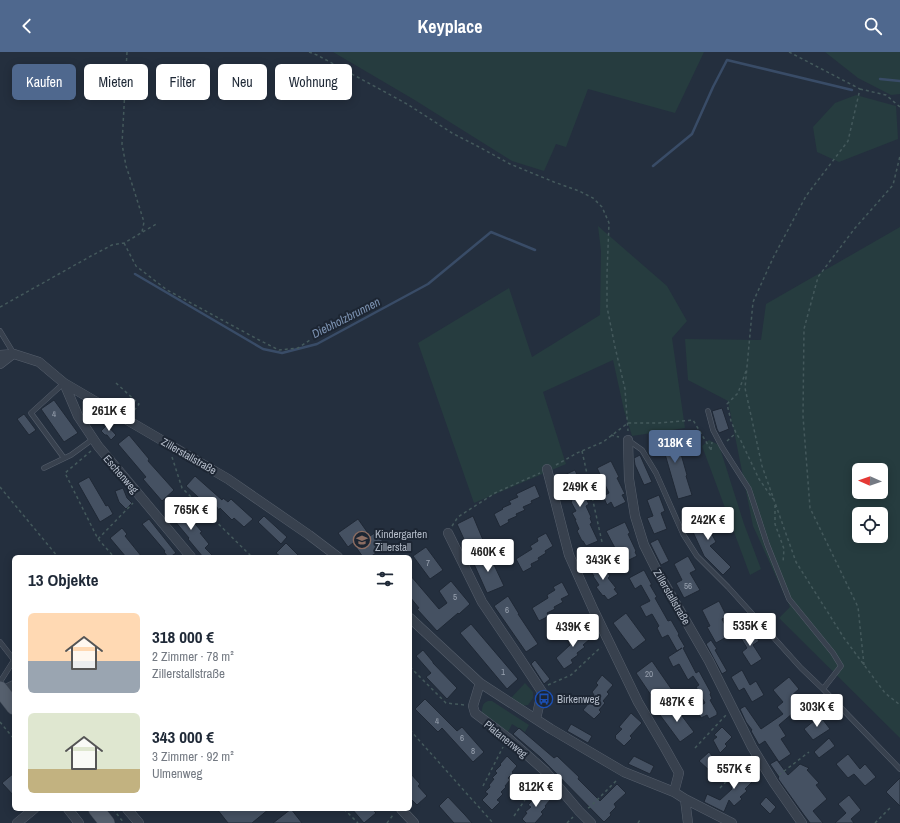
<!DOCTYPE html>
<html lang="de">
<meta charset="utf-8">
<style>
:root{--surface:#fff;--page:#f2f2f3;--text:#1f2937;--muted:#747a83;--accent:#4f688e}
body{margin:0;font-family:"Archivo Narrow",sans-serif;background:var(--page);color:var(--text);height:100vh;display:flex;flex-direction:column;font-size:15px;white-space:nowrap}
*{box-sizing:border-box;margin:0}
p{font-size:13px;color:var(--muted)}
.icon{flex:none;width:22px;height:22px;fill:none;stroke:currentColor;stroke-width:2;stroke-linecap:round;stroke-linejoin:round}
.map{position:relative;flex:1;overflow:hidden}
.sheet{position:absolute;left:12px;top:503px;width:400px;height:256px;display:flex;flex-direction:column;background:var(--surface);border-radius:6px;box-shadow:0 2px 10px #0003}
.sheet>*{flex:none}
.banner{position:absolute;left:12px;top:12px;width:400px;height:36px;display:flex;gap:8px}
.needle{width:26px;rotate:272deg}
.tools{position:absolute;left:852px;top:411px;display:grid;gap:8px}
.tools a{display:grid;place-items:center;width:36px;height:36px;border-radius:6px;background:var(--surface);box-shadow:0 2px 10px #0003;font-size:20px}
.price{position:absolute;translate:-50% -34px;padding:0 9px;border-radius:4px;background:#fff;color:#222;font-size:13px;line-height:26px;filter:drop-shadow(0 1px 2px #0008)}
.price::after{content:'';position:absolute;left:50%;top:24px;width:12px;height:9px;margin-left:-6px;background:inherit;clip-path:polygon(0 0,100% 0,50% 100%)}
.price.active{background:var(--accent);color:#fff}
ul{padding:0;list-style:none}
li{display:flex;align-items:center;gap:12px;height:100px;padding:0 16px}
li span{display:grid;place-items:center;flex:none;width:112px;height:80px;border-radius:6px;color:#555}
li>.icon{margin-inline-start:auto}
span .icon{width:48px;height:48px;fill:#fffc;stroke-width:1}
li b{font-size:17px}
h2{display:flex;justify-content:space-between;align-items:center;height:48px;padding:0 16px;font-size:17px}
.pill{padding:0 14px;border-radius:6px;background:var(--surface);box-shadow:0 2px 10px #0003;font-size:14px;line-height:36px}
.pill.active{background:var(--accent);color:#fff}
header{display:flex;justify-content:space-between;align-items:center;height:52px;padding:0 16px;background:var(--accent);color:#fff;font-size:18px;font-weight:700}
.map>svg:first-child{display:block}
</style>
<header><svg class="icon" aria-label="back" viewBox="0 0 24 24"><path d="M15 5l-7 7 7 7"/></svg>Keyplace<svg class="icon" aria-label="search" viewBox="0 0 24 24"><circle cx="10" cy="10" r="6"/><path d="M15 15l6 6"/></svg></header>
<div class="map">
<svg width="900" height="771" viewBox="0 0 900 771">
<rect width="100%" height="100%" fill="#242f3e"/>
<!-- green -->
<path fill="#263c3f" fill-rule="evenodd" d="M333,0h371l-29,61 -87,-24 -22,58 -10,-3 -12,27 -32,-10 -99,-62z
M825,0h75v42l-9,1 -33,-17z
M856,43l40,11 2,33 -59,23 -22,-10 -4,-25 22,-24z
M598,174l69,60 20,35 -15,17 13,90 -53,8 -8,-26 -11,-50 -70,32 23,72 -92,39 -56,-160 91,-55 23,69 68,-42 1,-64z
M900,175v511l-121,-120 11,-11 -37,-81 -25,-125 -40,-21 -3,-41 76,1 5,-36zM859,418h22v22h-22zM859,462h22v22h-22z
M709,388l10,5 25,79 17,45 -11,6 -48,-129z
M525,631l8,9v6l-5,7 -7,1 -10,-8z
M488,649h4l37,24 -4,7 -13,-8 -5,10 -25,-21c0,-5 0,-10 6,-12z"/>
<g fill="none" stroke-linecap="round" stroke-linejoin="round">
<!-- stream -->
<path stroke="#394c67" stroke-width="2.5" d="M880,27l20,2
M653,114l39,-32 21,-47 14,-27 125,30
M135,222l128,75 19,4 35,-9 111,-60 63,-52 44,18"/>
</g>
<!-- building -->
<path fill="#455162" stroke="#1f2835" d="M54,348l24,33 -14,9 -23,-33z
M722,356l7,21 -10,4 -2,-4 -5,-18z
M24,362l12,16 -7,5 -12,-16z
M107,373l9,10 -5,5 -4,-5h-2l-4,-4z
M675,381l12,42 -1,1 6,19 -14,4 -13,-45 -5,2 -5,-17z
M129,383l20,24 -1,2 26,29 -12,11 -19,-22 3,-2 -28,-33z
M640,403l12,27 -8,3 -9,-20 -1,-7z
M611,409l8,16 -2,1 8,16 -3,1 4,7 -12,6 -3,-6 -4,3 -4,-9 6,-3 -12,-25z
M575,418l13,29h-2l3,5 -3,2 5,11 -1,1 2,5 -2,1 8,17 -12,5 -3,-5h-1l-5,-10 2,-2 -4,-9h1l-4,-7 4,-2 -5,-9 1,-1 -7,-17h1l-4,-8z
M195,424l27,24 1,-2 5,4 3,-3 22,20 -9,8 -10,-9 -2,2 -12,-12 -1,2 -3,-4 -2,2 -4,-5 -2,3 -22,-20z
M89,425l17,29 2,-1 5,9 -13,8 -22,-39z
M535,433l5,12 -9,4 1,2 -9,4 2,3 -9,4 1,2 -9,4 1,2 -9,5 -6,-13 9,-5 -1,-1 9,-4 -2,-3 9,-4 -2,-3z
M123,436l4,10 5,5 -6,6 -7,-7 -4,-11z
M659,443l6,16 -4,2 6,16 -13,5 -7,-16 6,-2 -6,-16z
M179,453l23,27 -2,1 9,11 -4,4 9,9h-11l-15,-18 1,-1 -20,-24z
M703,455l8,16 -4,2 9,17 -6,4 21,21 -8,8 -19,-19 -11,-24 5,-2 -8,-17z
M264,464l23,21 -6,7 -23,-22z
M473,464l10,24 -14,10 -12,-26z
M149,467l27,34 -6,4h-2l-4,-5 1,-1 -23,-27z
M358,467l12,17 6,-4 10,14 -16,11h-7l-10,-14 -5,4 -10,-14z
M625,470l5,11 -2,1 8,17 -1,1 2,4 -10,5 -2,-4 -8,4 -5,-11 3,-2 -9,-17z
M122,476l5,6 -2,2 17,21h-16l-16,-19z
M546,481l7,13 -8,5 1,2 -8,5 1,2 -8,4 1,3 -9,5 -7,-13 16,-10 -2,-3 8,-5 -1,-3z
M658,487l11,22 -8,4 -11,-22z
M286,491l14,14h-19l-5,-4z
M426,495l17,23 -13,9 -17,-23z
M487,498l17,36 -17,7 -13,-29h1l-1,-3z
M688,504l8,14 -6,3 10,17 -16,8 -8,-15 6,-3 -8,-16z
M600,509l10,15 -2,2 8,10 -2,1 4,5 -10,6 -4,-5 -1,1 -7,-9 3,-2 -6,-9h1l-5,-7z
M644,518l8,15h-2l7,12 -2,1 13,23 3,-1 8,14 -1,1 7,12 -2,1 13,25 3,-2 12,22 -1,1 2,5 -2,1 7,12v3l-8,4 -2,-4 -6,3 -5,-10 9,-5 -9,-16 3,-2 -6,-9 -5,4 -9,-16 -6,3 -5,-10 14,-9 -5,3 -9,-16 -6,3 -5,-10 2,-2 -7,-12 -6,3 -6,-11 10,-5 -9,-16 -6,4 -6,-11z
M410,523l29,34 8,-6 -8,-12 12,-10 19,23 -11,10 -1,-1 -21,18 -20,-22 2,-1 -9,-11z
M562,530l7,13 -8,4 2,3 -9,5 1,2 -8,4 2,3 -10,5 -7,-13 16,-10 -1,-3 8,-5 -2,-3z
M508,544l11,18h-1l20,30 -12,8 -32,-46z
M719,549l8,16 -5,2 8,16 -14,8 -9,-16 3,-1 -8,-16z
M626,561l20,27 -13,10 -20,-27z
M471,572l47,55 -11,10 -47,-56z
M581,575l9,12 -7,6 2,2 -8,6 1,2 -7,5 2,3 -9,6 -8,-11 14,-13 -2,-3 7,-6 -2,-2z
M750,575l9,14 -6,4 9,14 -11,7 -9,-14 5,-4 -8,-13z
M711,588l6,9 -2,1 12,21 -5,3 -16,-30z
M423,598l10,12v1l24,25 -10,11 -21,-22 5,-4 -15,-17z
M535,608l15,19 -6,5 -13,-20z
M652,609l20,29 -17,11 -19,-28z
M742,618l8,15 6,-4 8,14 -12,7 -8,-14 -5,3 -8,-14z
M602,623l11,10 -6,7 2,2 -6,7 2,2 -6,7 2,2 -7,7 -11,-9 6,-7 -1,-1 6,-7 -2,-3 6,-7 -2,-2z
M789,625l10,12 -8,7 9,11 -21,18 7,11 -5,3 10,15 -12,8 -14,-21 -6,4 -8,-14 1,-1 -6,-8 -6,-13 5,-3 16,23 22,-15 -6,-7 6,-5 -10,-12z
M425,647l32,32 5,-4 22,25 -11,10 -31,-34 -4,4 -23,-23z
M673,652l21,28 -14,10 -20,-27z
M631,661l11,10 -12,13 2,2 -8,8 -9,-8 1,-1 -1,-1 7,-7 -3,-2z
M820,664l10,13 -17,11 -9,-11z
M571,672l21,12 -4,7 -21,-12z
M722,675l10,10 -7,7 2,2 -7,7 -7,-13 4,-3 -3,-2z
M519,676l35,30 3,-2 22,21 -1,2 22,22 17,-17 9,9 -12,11 2,3 -6,6 1,2 -7,7 -64,-65 -27,-23z
M829,686l6,8 -16,12 -5,-6z
M709,700l7,9 -1,1 1,2 -6,7 -11,-10z
M848,702l12,15 5,-5 11,13 -11,9 -11,-12 -6,4 -12,-14z
M507,704l10,10 -5,6 1,1 -5,5 2,2 -5,6 1,1 -5,5 2,2 -6,6 3,2 -8,8 -10,-10 6,-6 -3,-2 5,-5 -1,-2 5,-6 -2,-1 5,-5 -2,-2 6,-6 -1,-1z
M634,704l20,10 -4,8 -22,-10z
M777,708l11,15 12,-11 9,4 -2,2 12,13 -3,2 11,14 -14,12 10,12h-13l-6,-8 -25,-35 -1,-2 1,-1 -9,-13z
M749,713l10,10 -14,14 2,2 -7,6 2,2 -8,7 -5,-6 -5,12 -20,-10 3,-8 13,6 12,-11 -1,-1 6,-6 -3,-3z
M14,721v23l-12,-13z
M410,721l10,11 -2,2 9,10 -10,9 -7,-7z
M900,726v28l-14,-14z
M540,738l10,10 -5,6 1,1 -5,5 2,2 -8,9h-9l-4,-4 5,-6 -2,-1 6,-5 -3,-2 6,-6 -1,-2z
M849,743l12,15 -10,9 3,4h-19l11,-10 -8,-9z
M448,745l17,18 7,8h-18l-15,-17z
M766,745l10,10 -6,7 -10,-10z
M217,757h52l-17,14h-24z
M291,757l11,14h-29z
M352,757h20l4,4 -12,10z"/>
<g fill="none" stroke-linecap="round" stroke-linejoin="round">
<defs>
<path id="lane" d="M0,279l14,23
M64,331l-33,30 33,45
M708,359l5,19 9,17 27,42 18,55 22,55 44,54 8,13 -18,23
M628,388l14,10 14,23 27,61 14,22 31,31 73,81 22,21 77,80
M44,416l27,-13 22,-16
M0,590l14,18 -14,22"/>
<path id="street" d="M0,303l14,-1 25,8 25,21 164,96 81,56 29,22
M0,312l13,-10
M64,331l14,33 20,30 42,50 51,61
M628,388l1,39 6,37 9,29 12,24 53,92 43,86 22,36 28,40
M547,417l22,86 25,56 44,91 27,46 14,25 -5,19
M448,481l34,69 37,55 23,35 -6,27
M410,566l70,65 71,46 73,43 50,20 11,7 47,24
M480,631l-7,23 2,7 33,25 37,33 34,40 12,12
M2,639l12,-6
M685,747l3,24
M68,757l11,14
M127,757l12,14
M401,757l13,14
M17,771l17,-14"/>
<path id="primary" d="M0,637l14,18
M96,757l11,14"/>
</defs>
<!-- lane casing -->
<use href="#lane" stroke="#565f6c" stroke-width="5.5"/>
<!-- street casing -->
<use href="#street" stroke="#565f6c" stroke-width="10"/>
<!-- primary casing -->
<use href="#primary" stroke="#414a57" stroke-width="16"/>
<!-- path -->
<path stroke="#44595c" stroke-width="1.5" stroke-dasharray="3 3" stroke-linecap="butt" d="M127,0l-5,92 4,22 7,21 11,35 -2,10
M309,0l8,3 90,49 45,29 29,15 29,16 44,18 25,9 14,7 9,9 7,16 -2,51v33l8,40 10,42 3,42
M789,0l71,37 -12,52 -42,55 -33,62 -20,44 -8,86 17,78 34,96 48,76 41,55 15,12
M860,37l26,6 14,12
M124,191l12,23 31,24 92,50 20,10 19,-2 12,-8
M0,255l91,-51 21,-11 12,-2 34,-20
M746,319l-8,22 -11,11 4,17 5,12 5,8 18,38 14,20
M116,331l23,21 -6,8
M611,383l8,2
M727,389l9,-8
M711,398l1,-8
M91,399l-26,22 33,66 16,18
M582,399l20,91
M172,405l10,31 70,69
M556,413l21,-12 26,-11 25,-19h31l34,-3 18,30
M0,435l58,70
M775,453v19l9,25 -1,14
M452,474l6,-9 37,-24 45,-20
M98,487l35,-36
M864,613l-6,-58 -48,-99 -7,-92 1,-87 14,-52 37,-49 38,-43 7,-29
M410,615l36,36 19,2
M548,633l23,-10 30,-28
M0,670l14,17
M410,678l83,93
M695,696l31,-33
M779,723l30,-23
M483,734l20,-39
M720,736l28,-30
M588,756l2,-1 28,-28
M113,757l11,14
M344,757l14,14
M514,764l25,-37
M387,771l6,-8
M567,771l6,-6
M638,771l2,-3
M875,771l17,-17"/>
<!-- lane -->
<use href="#lane" stroke="#38414e" stroke-width="4.5"/>
<!-- street -->
<use href="#street" stroke="#38414e" stroke-width="9"/>
<!-- primary -->
<use href="#primary" stroke="#56606e" stroke-width="15"/>
</g>
<!-- icons -->
<defs>
<symbol id="school-ring" viewBox="-11 -11 22 22"><circle r="9.5" fill="#1d2633" stroke="#8d6e63" stroke-width="1.5"/><path d="M0-5L7-2L0 1L-7-2ZM-4 1L0 2.5L4 1V4Q0 6-4 4Z" fill="#8d6e63"/></symbol>
<symbol id="bus-ring" viewBox="-11 -11 22 22"><circle r="9.5" fill="#1d2633" stroke="#1a4fb4" stroke-width="1.5"/><path d="M-5-6H5V4H4V6H2V4H-2V6H-4V4H-5ZM-3.5-4V0h7V-4ZM-3.5 1.2v1.5H-2V1.2ZM2 1.2v1.5H3.5V1.2Z" fill="#1a4fb4"/></symbol>
</defs>
<g fill-rule="evenodd">
<use href="#school-ring" x="352" y="478" width="20" height="20"/>
<use href="#bus-ring" x="534" y="637" width="20" height="20"/>
</g>
<g text-anchor="middle" dominant-baseline="central" stroke-width="4" stroke-linejoin="round" paint-order="stroke">
<!-- number labels -->
<g font-size="9" fill="#98a1af">
<text x="54" y="362">4</text>
<text x="428" y="511">7</text>
<text x="688" y="534">56</text>
<text x="455" y="545">5</text>
<text x="507" y="558">6</text>
<text x="503" y="620">1</text>
<text x="649" y="622">20</text>
<text x="437" y="669">4</text>
<text x="462" y="686">6</text>
<text x="473" y="699">8</text>
</g>
<!-- street labels -->
<g font-size="11" fill="#b4bcc9" stroke="#1d2633">
<text transform="translate(189 404) rotate(30)">Zillerstallstraße</text>
<text transform="translate(121 422) rotate(49)">Eschenweg</text>
<text transform="translate(672 545) rotate(60)">Zillerstallstraße</text>
<text transform="translate(506 687) rotate(39)">Platanenweg</text>
</g>
<!-- poi labels -->
<g font-size="11" fill="#b4bcc9" stroke="#1d2633" text-anchor="start">
<text x="375" y="482">Kindergarten<tspan x="375" dy="13">Zillerstall</tspan></text>
<text x="557" y="647">Birkenweg</text>
</g>
<!-- water labels -->
<g font-size="12" font-style="italic" fill="#7c92b1" stroke="#1d2633">
<text transform="translate(346 266) rotate(-27)">Diebholzbrunnen</text>
</g>
</g>
</svg>
<div class="tools">
<a><svg class="needle" viewBox="-14 -14 28 28"><path d="M0-13l5 13h-10z" fill="#e53935"/><path d="M0 13l5-13h-10z" fill="#747a83"/></svg></a>
<a><svg class="icon" aria-label="locate" viewBox="0 0 24 24"><circle cx="12" cy="12" r="6"/><path d="M12 2v4M12 18v4M2 12h4M18 12h4"/></svg></a>
</div>
<b class="price" style="left:109px;top:380px">261K €</b>
<b class="price active" style="left:675px;top:412px">318K €</b>
<b class="price" style="left:580px;top:456px">249K €</b>
<b class="price" style="left:191px;top:479px">765K €</b>
<b class="price" style="left:708px;top:489px">242K €</b>
<b class="price" style="left:488px;top:521px">460K €</b>
<b class="price" style="left:603px;top:529px">343K €</b>
<b class="price" style="left:750px;top:595px">535K €</b>
<b class="price" style="left:573px;top:596px">439K €</b>
<b class="price" style="left:677px;top:671px">487K €</b>
<b class="price" style="left:817px;top:676px">303K €</b>
<b class="price" style="left:734px;top:738px">557K €</b>
<b class="price" style="left:536px;top:756px">812K €</b>
<div class="banner">
<a class="pill active">Kaufen</a>
<a class="pill">Mieten</a>
<a class="pill">Filter</a>
<a class="pill">Neu</a>
<a class="pill">Wohnung</a>
</div>
<section class="sheet">
<h2>13 Objekte<svg class="icon" aria-label="filters" viewBox="0 0 24 24"><path d="M4 7h16M4 17h16"/><circle cx="9" cy="7" r="2"/><circle cx="15" cy="17" r="2"/></svg></h2>
<ul>
<li><span style="background:linear-gradient(#ffd9b3 60%,#9aa5b1 0)"><svg class="icon" aria-label="home" viewBox="0 0 24 24"><path d="M3 11l9-7 9 7M6 9v11h12V9"/></svg></span><div><b>318 000 €</b><p>2 Zimmer · 78 m²</p><p>Zillerstallstraße</p></div></li>
<li><span style="background:linear-gradient(#dfe7d0 70%,#c2b280 0)"><svg class="icon" aria-label="home" viewBox="0 0 24 24"><path d="M3 11l9-7 9 7M6 9v11h12V9"/></svg></span><div><b>343 000 €</b><p>3 Zimmer · 92 m²</p><p>Ulmenweg</p></div></li>
</ul>
</section>
</div>
